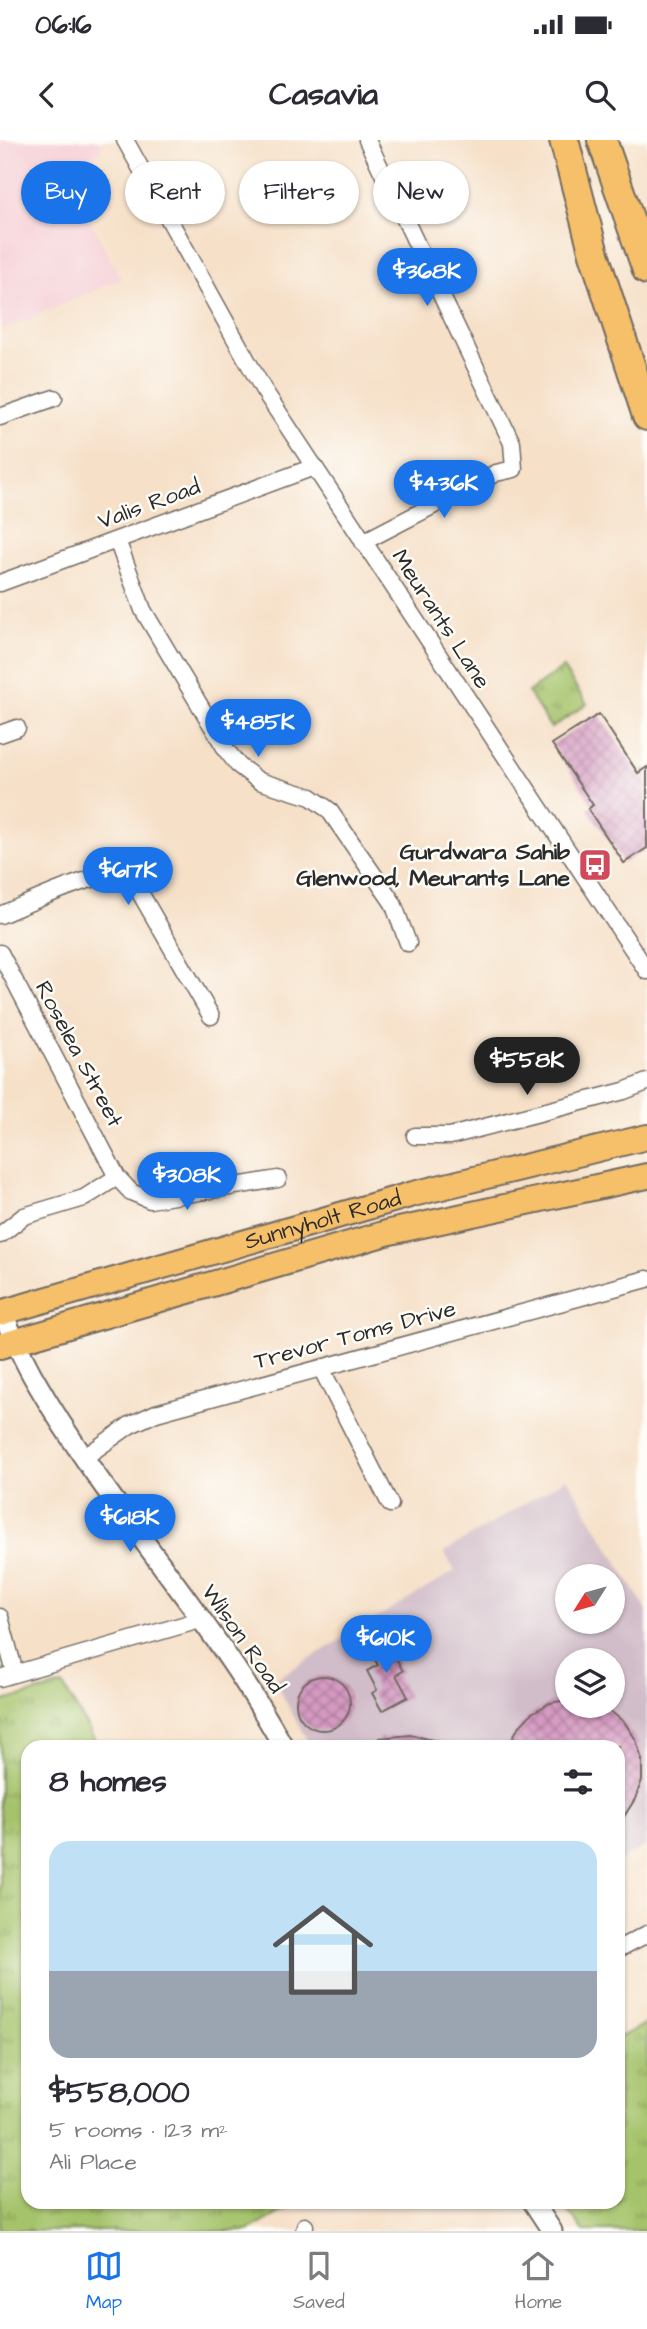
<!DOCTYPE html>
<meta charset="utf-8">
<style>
:root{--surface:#fff;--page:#f2f2f3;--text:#2b2b33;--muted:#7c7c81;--line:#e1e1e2;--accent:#1a73e8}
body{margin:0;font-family:"Architects Daughter",sans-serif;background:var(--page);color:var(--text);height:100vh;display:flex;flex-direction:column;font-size:26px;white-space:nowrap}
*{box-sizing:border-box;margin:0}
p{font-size:23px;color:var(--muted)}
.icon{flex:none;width:38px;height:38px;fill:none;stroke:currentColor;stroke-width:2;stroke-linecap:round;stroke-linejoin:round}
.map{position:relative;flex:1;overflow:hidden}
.drawer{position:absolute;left:21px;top:1600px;width:604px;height:469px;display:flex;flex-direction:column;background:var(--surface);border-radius:21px;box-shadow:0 2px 5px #0004}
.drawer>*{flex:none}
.guide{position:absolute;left:21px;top:21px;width:606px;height:63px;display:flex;gap:14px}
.needle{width:46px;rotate:233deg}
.buttons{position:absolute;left:555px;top:1424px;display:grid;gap:14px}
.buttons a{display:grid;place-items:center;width:70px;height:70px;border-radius:50%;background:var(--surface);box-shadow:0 2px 5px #0004;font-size:35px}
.price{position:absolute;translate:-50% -60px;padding:0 16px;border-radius:24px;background:var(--accent);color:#fff;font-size:23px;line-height:46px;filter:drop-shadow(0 2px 4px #0008)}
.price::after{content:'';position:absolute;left:50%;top:42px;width:21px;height:16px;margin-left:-10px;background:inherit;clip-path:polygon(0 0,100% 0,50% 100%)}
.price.selected{background:#222;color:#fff}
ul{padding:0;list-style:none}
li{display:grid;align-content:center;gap:14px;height:371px;padding:0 28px}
li span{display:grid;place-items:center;height:217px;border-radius:21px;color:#555}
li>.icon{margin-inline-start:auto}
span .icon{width:126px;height:126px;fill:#fffc;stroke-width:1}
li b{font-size:30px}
h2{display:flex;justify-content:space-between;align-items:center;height:84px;padding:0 28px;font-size:30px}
.chip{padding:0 24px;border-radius:32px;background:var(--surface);box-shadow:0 2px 5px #0004;font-size:24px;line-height:63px}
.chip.selected{background:var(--accent);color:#fff}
.status{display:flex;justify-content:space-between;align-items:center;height:49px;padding:0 35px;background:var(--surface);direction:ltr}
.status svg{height:19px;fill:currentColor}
header{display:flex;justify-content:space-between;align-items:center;height:91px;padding:0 28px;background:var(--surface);font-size:32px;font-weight:800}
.tabs{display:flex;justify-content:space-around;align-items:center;height:98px;border-top:2px solid var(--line);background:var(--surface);font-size:19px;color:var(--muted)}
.tabs a{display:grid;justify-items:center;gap:4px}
.tabs .selected{color:var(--accent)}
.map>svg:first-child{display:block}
</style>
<div class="status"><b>06:16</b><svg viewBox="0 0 49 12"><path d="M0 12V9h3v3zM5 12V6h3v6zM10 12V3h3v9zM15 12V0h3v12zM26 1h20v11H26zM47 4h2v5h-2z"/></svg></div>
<header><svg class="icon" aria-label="back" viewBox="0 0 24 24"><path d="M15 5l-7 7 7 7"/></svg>Casavia<svg class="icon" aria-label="search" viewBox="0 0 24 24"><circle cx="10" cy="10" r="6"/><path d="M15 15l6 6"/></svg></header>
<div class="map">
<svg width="647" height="2091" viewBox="0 0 647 2091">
<defs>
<pattern id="grass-tufts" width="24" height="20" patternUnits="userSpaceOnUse" patternTransform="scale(1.75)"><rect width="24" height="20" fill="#a5c36a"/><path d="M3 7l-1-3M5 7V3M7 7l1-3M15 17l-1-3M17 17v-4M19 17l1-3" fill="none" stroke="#879f57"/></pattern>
<pattern id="building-cross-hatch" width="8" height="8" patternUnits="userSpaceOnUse" patternTransform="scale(1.75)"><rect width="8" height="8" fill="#d69ac2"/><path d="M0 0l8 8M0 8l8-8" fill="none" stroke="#ae7e9e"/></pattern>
</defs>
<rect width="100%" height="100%" fill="#fdfcf7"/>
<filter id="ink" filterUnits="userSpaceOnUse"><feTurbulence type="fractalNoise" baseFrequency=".0143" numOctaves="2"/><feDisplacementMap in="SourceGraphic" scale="14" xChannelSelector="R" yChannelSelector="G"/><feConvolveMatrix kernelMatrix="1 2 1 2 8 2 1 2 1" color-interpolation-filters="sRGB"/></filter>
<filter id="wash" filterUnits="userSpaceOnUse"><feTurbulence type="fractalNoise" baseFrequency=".00686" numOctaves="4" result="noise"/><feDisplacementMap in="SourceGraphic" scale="28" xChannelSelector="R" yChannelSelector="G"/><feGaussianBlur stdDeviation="1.57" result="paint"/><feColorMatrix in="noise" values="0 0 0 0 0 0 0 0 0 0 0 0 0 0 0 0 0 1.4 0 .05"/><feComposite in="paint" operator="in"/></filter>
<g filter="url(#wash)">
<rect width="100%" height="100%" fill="#f6e0c8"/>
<!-- built -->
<path fill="#f6cfd6" d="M0,0h98l4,7 -9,11 -30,11 58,110 -121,52z"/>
<!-- industrial -->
<path fill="#d1bdc9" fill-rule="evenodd" d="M567,1338l80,133v234l-29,17v-116h-308l-36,-66 181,-109 -11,-19zM567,1437h45v45h-45zM567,1521h45v45h-45z"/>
<!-- grass -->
<path fill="url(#grass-tufts)" stroke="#68774a" stroke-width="2" d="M563,528l24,36 -36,24 -23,-36z
M63,1545l35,61h-70v456h271l-51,29h-248v-529z
M647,1883v208h-63l-24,-29h58v-164z"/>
<g id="blocks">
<!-- building -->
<path fill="url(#building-cross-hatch)" d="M599,574l39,59 9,-6v81l-23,15 -36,-54 5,-4 -41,-61z
M384,1496l19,35 -7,4 12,22 -26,14 -10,-18 5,-3 -10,-19 11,-6 -11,-19z
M296 1563a27 27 0 1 1 54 0a27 27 0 1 1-54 0Z
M567,1560v6h34l8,4 16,13 11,17 6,20v20l-7,19 -17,27v-80h-110l10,-18 14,-15 18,-10z
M411,1595l30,7 -1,4h-61v-8z"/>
</g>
</g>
<g filter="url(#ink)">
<use href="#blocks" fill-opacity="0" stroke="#726a62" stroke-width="2"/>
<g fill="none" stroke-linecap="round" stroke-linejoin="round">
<defs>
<path id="minor" d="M125,0l138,249 384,582
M0,277l54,-19
M117,400l26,70 84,141 11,14 21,16 52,16 18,13 64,93 15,40
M363,402l133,-69 18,-4 -2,-26 -145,-303
M0,443l314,-116
M0,594l17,-6
M0,775c23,-9 98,-45 119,-40 10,2 14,8 20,16l72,125
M0,813l117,224 14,15 19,8 128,-21
M415,996h35l174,-45 23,-9
M0,1095l24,-19 60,-18 33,-21
M321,1228l69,136
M85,1317l45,-32 26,-12 491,-134
M0,1477l15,56
M0,1538l200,-58
M618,1809l29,-15
M304,2091l1,-5"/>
<path id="tertiary" d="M2,1173c11,22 20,45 33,67 73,128 177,237 248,366
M533,2062l19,29"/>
<g id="primary">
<path id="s1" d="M0,1173l413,-119 234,-57"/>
<path d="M0,1206l390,-114 257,-56"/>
</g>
<path id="motorway" d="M564,0l30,114 53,162
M602,0l45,130"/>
</defs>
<!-- minor casing -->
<use href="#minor" stroke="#726a62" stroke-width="19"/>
<!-- tertiary casing -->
<use href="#tertiary" stroke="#726a62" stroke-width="23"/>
<!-- primary casing -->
<use href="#primary" stroke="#726a62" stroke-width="28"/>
<!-- motorway casing -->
<use href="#motorway" stroke="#726a62" stroke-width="32"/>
<!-- minor -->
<use href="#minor" stroke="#fff" stroke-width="16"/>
<!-- tertiary -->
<use href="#tertiary" stroke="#fff" stroke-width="19"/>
<!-- primary -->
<use href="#primary" stroke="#f6c06b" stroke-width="24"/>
<!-- motorway -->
<use href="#motorway" stroke="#f6c06b" stroke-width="28"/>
</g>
</g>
<!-- icons -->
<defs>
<symbol id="bus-square" viewBox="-11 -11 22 22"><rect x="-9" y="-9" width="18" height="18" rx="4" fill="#d1495b" stroke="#fdfcf7"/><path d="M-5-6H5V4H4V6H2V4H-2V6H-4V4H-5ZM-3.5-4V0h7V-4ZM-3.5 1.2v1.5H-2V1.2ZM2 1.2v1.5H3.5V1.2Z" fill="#fff"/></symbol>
</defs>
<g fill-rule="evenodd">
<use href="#bus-square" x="576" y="706" width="38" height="38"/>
</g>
<g text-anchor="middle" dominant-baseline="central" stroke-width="5" stroke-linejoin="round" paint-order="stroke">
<!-- street labels -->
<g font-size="23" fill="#2b2b2b" stroke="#fdfcf7">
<text transform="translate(149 364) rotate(-20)">Valis Road</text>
<text transform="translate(441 479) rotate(57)">Meurants Lane</text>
<text transform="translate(79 914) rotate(62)">Roselea Street</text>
<text stroke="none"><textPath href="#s1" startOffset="336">Sunnyholt Road</textPath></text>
<text transform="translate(355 1195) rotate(-15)">Trevor Toms Drive</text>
<text transform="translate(243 1499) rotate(55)">Wilson Road</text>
</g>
<!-- poi labels -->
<g font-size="23" font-weight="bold" fill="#2b2b2b" stroke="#fdfcf7" text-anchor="end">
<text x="570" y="712">Gurdwara Sahib<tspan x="570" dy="26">Glenwood, Meurants Lane</tspan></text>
</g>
</g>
</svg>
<div class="buttons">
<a><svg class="needle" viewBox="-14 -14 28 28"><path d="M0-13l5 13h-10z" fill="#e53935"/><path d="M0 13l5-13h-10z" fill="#7c7c81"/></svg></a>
<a><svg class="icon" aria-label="layers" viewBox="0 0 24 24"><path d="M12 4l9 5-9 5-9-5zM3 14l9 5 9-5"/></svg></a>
</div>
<b class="price" style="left:427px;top:168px">$368K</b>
<b class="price" style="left:444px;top:380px">$436K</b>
<b class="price" style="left:258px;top:619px">$485K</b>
<b class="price" style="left:128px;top:767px">$617K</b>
<b class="price selected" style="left:527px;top:957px">$558K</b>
<b class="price" style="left:187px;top:1072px">$308K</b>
<b class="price" style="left:130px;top:1414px">$618K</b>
<b class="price" style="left:386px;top:1535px">$610K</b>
<div class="guide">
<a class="chip selected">Buy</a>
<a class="chip">Rent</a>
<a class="chip">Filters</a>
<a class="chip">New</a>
</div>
<section class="drawer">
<h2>8 homes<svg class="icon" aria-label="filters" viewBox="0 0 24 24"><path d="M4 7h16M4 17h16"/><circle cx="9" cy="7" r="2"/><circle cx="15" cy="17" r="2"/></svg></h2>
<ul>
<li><span style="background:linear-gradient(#bfe0f5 60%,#9aa5b1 0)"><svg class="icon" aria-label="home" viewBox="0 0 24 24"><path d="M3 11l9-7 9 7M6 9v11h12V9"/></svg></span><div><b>$558,000</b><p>5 rooms · 123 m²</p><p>Ali Place</p></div></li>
</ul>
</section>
</div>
<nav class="tabs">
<a class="selected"><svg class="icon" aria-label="map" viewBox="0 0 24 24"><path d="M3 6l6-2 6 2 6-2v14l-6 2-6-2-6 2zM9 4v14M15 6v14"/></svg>Map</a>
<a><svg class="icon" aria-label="saved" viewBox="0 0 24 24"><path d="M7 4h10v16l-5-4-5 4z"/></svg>Saved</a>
<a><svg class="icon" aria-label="home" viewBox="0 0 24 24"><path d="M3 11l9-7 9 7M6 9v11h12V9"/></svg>Home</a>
</nav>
